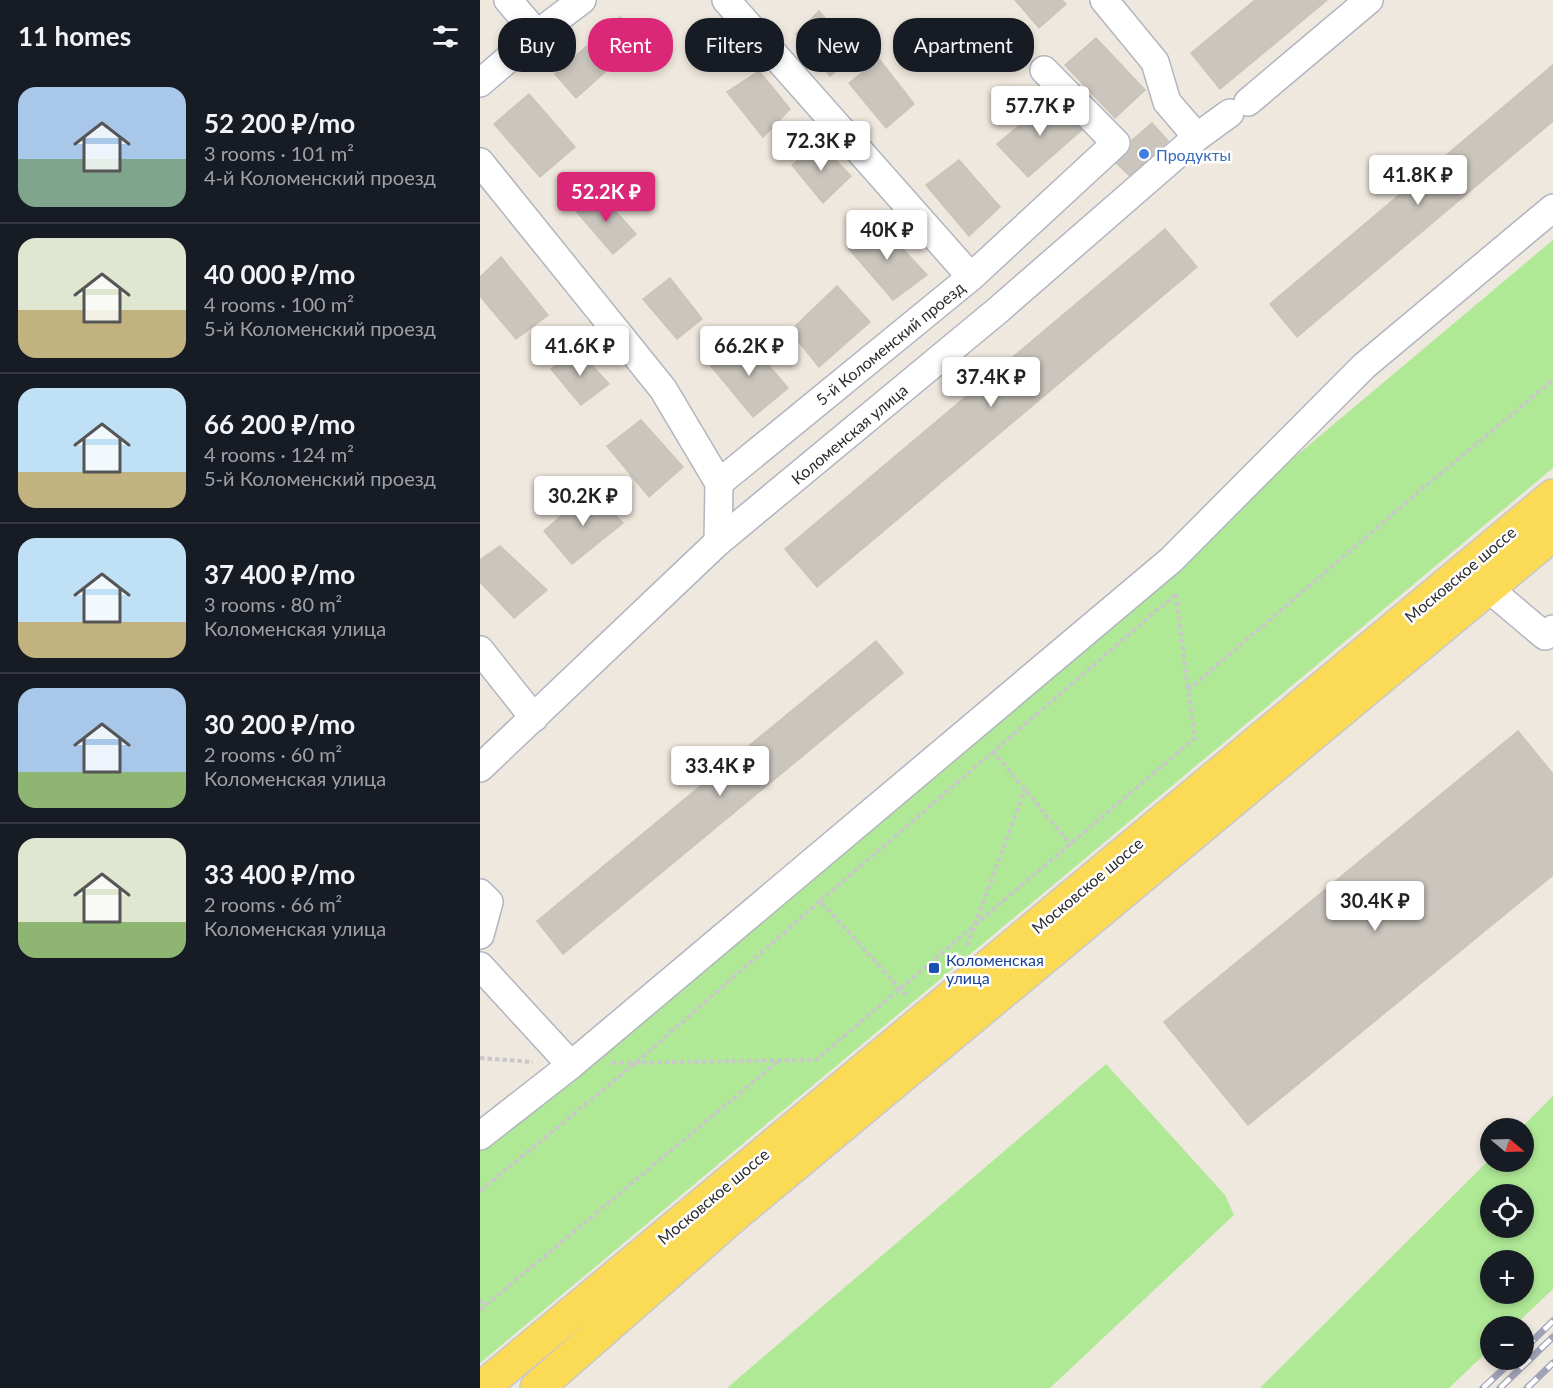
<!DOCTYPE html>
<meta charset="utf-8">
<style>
:root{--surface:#171b24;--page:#20242c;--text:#f1f3f6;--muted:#9ea1a6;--line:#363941;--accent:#db2777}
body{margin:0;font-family:Lato,sans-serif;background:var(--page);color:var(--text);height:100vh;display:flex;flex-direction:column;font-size:22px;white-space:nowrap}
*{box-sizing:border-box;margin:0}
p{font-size:20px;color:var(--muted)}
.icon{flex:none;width:33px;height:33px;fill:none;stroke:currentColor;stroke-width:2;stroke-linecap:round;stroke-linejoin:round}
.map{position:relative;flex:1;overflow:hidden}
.panel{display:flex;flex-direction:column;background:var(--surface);width:480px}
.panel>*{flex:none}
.banner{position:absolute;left:18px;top:18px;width:570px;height:54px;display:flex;gap:12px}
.needle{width:39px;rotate:109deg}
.fabs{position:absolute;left:1000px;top:1118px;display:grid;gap:12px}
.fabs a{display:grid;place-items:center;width:54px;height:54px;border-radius:50%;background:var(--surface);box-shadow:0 3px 9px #0003;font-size:30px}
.price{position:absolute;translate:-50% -51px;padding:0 14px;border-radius:6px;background:#fff;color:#222;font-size:20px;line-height:39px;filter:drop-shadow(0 2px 3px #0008)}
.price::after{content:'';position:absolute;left:50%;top:36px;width:18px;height:14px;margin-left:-9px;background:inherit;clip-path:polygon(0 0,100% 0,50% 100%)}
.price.current{background:var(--accent);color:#fff}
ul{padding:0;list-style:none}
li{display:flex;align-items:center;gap:18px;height:150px;padding:0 18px}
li+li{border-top:2px solid var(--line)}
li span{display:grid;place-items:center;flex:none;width:168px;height:120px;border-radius:18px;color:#555}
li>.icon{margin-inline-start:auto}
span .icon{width:72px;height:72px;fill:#fffc;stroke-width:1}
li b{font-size:26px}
h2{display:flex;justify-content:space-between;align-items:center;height:72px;padding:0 18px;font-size:26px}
.tag{padding:0 21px;border-radius:24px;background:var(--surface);box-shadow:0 3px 9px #0003;font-size:21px;line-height:54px}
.tag.current{background:var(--accent);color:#fff}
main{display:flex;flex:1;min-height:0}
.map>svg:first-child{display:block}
</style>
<main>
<section class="panel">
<h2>11 homes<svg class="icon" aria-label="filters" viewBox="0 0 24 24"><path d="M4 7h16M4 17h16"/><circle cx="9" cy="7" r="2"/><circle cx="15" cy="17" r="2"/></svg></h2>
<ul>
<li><span style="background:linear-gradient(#a9c7e8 60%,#7fa58c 0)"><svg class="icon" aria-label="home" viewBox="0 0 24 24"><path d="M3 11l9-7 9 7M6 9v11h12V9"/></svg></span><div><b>52 200 ₽/mo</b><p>3 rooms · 101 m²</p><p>4-й Коломенский проезд</p></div></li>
<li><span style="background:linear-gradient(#dfe7d0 60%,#c2b280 0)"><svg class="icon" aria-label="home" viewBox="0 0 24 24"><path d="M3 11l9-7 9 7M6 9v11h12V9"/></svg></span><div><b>40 000 ₽/mo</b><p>4 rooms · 100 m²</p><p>5-й Коломенский проезд</p></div></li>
<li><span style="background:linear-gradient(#bfe0f5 70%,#c2b280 0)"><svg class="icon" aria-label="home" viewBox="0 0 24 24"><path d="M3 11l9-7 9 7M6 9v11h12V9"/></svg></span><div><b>66 200 ₽/mo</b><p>4 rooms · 124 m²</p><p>5-й Коломенский проезд</p></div></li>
<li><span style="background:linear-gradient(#bfe0f5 70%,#c2b280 0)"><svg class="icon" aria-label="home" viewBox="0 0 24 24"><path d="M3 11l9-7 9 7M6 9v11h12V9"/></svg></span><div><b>37 400 ₽/mo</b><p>3 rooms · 80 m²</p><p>Коломенская улица</p></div></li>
<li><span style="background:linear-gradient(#a9c7e8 70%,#8fb573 0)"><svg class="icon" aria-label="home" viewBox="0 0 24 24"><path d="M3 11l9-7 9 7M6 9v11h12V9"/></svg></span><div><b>30 200 ₽/mo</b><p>2 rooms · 60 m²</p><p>Коломенская улица</p></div></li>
<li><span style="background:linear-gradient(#dfe7d0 70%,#8fb573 0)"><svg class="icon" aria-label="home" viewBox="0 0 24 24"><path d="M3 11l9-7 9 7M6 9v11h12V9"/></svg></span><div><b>33 400 ₽/mo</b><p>2 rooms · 66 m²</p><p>Коломенская улица</p></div></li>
</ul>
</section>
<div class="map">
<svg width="1073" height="1388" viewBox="0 0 1073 1388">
<rect width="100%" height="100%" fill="#efe8de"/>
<!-- green -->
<path fill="#afe996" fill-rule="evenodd" d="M1073,240v228l-1073,895v-222z
M626,1064l119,131 9,20 -184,173h-323z
M1073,1096v193l-39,37h-23v22l-42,40h-189l231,-230v3h33v-33h-3zM1011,1194h33v33h-33zM1011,1260h33v33h-33z"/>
<!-- building -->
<path fill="#cac5bd" stroke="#cbc4b7" stroke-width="1.5" d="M535,0h47l4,4 -27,24z
M775,0h72l-107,89 -29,-36z
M339,11l37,43 -26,22 -34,-42z
M140,17l21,23 -65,58 -21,-24z
M616,38l49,52 -30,28 -50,-53z
M399,59l35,45 -28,24 -37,-45z
M1073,65v56l-256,216 -27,-33z
M279,71l31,38 -27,28 -36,-45z
M49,94l46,53 -35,30 -46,-53z
M573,97l31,31 -56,49 -31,-33z
M672,123l16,18 -38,35 -19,-18z
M339,143l32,33 -28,27 -31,-38z
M479,160l41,47 -31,29 -43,-51z
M119,193l37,41 -23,20 -38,-44z
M397,221l50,54 -34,25 -44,-51z
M685,229l32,38 -380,320 -32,-38z
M21,257l47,58 -32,24 -36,-43v-19z
M190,278l32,41 -25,20 -34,-40z
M357,286l33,36 -51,45 -29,-36z
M265,338l43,50 -35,29 -42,-51z
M96,348l33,36 -28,21 -30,-36z
M161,420l42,47 -34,30 -42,-51z
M111,490l32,33 -51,41 -28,-33z
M20,546l47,44 -33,28 -34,-36v-22z
M396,641l27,32 -340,281 -26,-33z
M1038,731l35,43v101l-305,250 -84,-103z"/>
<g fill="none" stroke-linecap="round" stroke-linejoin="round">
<defs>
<path id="minor" d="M28,0l29,34
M624,0l51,62 12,40 30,35
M0,83l57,-49 45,-34
M768,102l121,-102
M0,162l183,227 56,94 -1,59
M491,277l145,-134 -72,-73
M239,483l252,-206 -245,-277
M1008,588l57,48 8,-7
M0,650l54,68
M0,768l238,-226 279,-231 200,-174 33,-24
M0,893l9,9 -9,33
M0,966l91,99
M0,1136l91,-71 600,-505 193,-194 189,-158"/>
<path id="major" d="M2,1388l1071,-892
M57,1388l195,-171 821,-683"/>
</defs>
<!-- minor casing -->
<use href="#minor" stroke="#b2b4c1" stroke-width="30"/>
<!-- major casing -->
<use href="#major" stroke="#c8c8c8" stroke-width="36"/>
<!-- path -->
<path stroke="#c8c8c8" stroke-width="4" stroke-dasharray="4.5 3" stroke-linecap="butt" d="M696,594l12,96
M513,751l78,94
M340,901l356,-307
M487,946l58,-157
M0,1058l53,4
M132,1063l204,-3 379,-322 -7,-48 234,-201 131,-109
M0,1191l158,-130 182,-160 85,93 5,1
M0,1300l5,6
M0,1310l297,-248"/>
<!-- minor -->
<use href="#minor" stroke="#fff" stroke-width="27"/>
<!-- major -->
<use href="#major" stroke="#fbdb56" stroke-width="33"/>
<defs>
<path id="rail" d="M1044,1349l29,-28
M1003,1388l31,-29
M1020,1388l53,-51
M1047,1388l26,-25"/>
</defs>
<!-- rail casing -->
<use href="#rail" stroke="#a0a2b8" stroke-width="7"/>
<!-- rail -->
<use href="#rail" stroke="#fff" stroke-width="4.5" stroke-dasharray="14" stroke-linecap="butt"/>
</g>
<!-- markers -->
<circle fill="#3f7fe0" stroke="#fff" stroke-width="2" cx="664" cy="154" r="6"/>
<rect fill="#1a4fb4" stroke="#fff" stroke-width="2" x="448" y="962" width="12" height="12" rx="3"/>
<g text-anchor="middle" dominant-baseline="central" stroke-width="5" stroke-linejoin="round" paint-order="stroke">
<!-- shop labels -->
<g font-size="16" fill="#366cbe" stroke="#fff" text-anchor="start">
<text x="676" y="154">Продукты</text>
</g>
<!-- street labels -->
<g font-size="16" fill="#2c2c2c" stroke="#fff">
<text transform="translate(410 343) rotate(-39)">5-й Коломенский проезд</text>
<text transform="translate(369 434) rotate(-40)">Коломенская улица</text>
<text transform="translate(980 574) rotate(-40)">Московское шоссе</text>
<text transform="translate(607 885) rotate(-40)">Московское шоссе</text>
<text transform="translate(233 1196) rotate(-40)">Московское шоссе</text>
</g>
<!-- transit labels -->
<g font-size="16" fill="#164399" stroke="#fff" text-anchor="start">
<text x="466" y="959">Коломенская<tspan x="466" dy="18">улица</tspan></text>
</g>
</g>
</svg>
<div class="fabs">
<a><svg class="needle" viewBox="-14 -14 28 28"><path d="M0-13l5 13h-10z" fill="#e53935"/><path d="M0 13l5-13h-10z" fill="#9ea1a6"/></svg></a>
<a><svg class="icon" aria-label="locate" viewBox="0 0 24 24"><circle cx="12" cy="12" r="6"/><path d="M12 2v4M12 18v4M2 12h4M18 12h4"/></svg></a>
<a>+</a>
<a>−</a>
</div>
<b class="price" style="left:560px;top:137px">57.7K ₽</b>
<b class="price" style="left:341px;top:172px">72.3K ₽</b>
<b class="price" style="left:938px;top:206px">41.8K ₽</b>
<b class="price current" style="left:126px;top:223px">52.2K ₽</b>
<b class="price" style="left:407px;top:261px">40K ₽</b>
<b class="price" style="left:100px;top:377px">41.6K ₽</b>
<b class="price" style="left:269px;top:377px">66.2K ₽</b>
<b class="price" style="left:511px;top:408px">37.4K ₽</b>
<b class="price" style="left:103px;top:527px">30.2K ₽</b>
<b class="price" style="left:240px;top:797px">33.4K ₽</b>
<b class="price" style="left:895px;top:932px">30.4K ₽</b>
<div class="banner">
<a class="tag">Buy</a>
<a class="tag current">Rent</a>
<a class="tag">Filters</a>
<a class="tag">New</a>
<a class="tag">Apartment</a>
</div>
</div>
</main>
